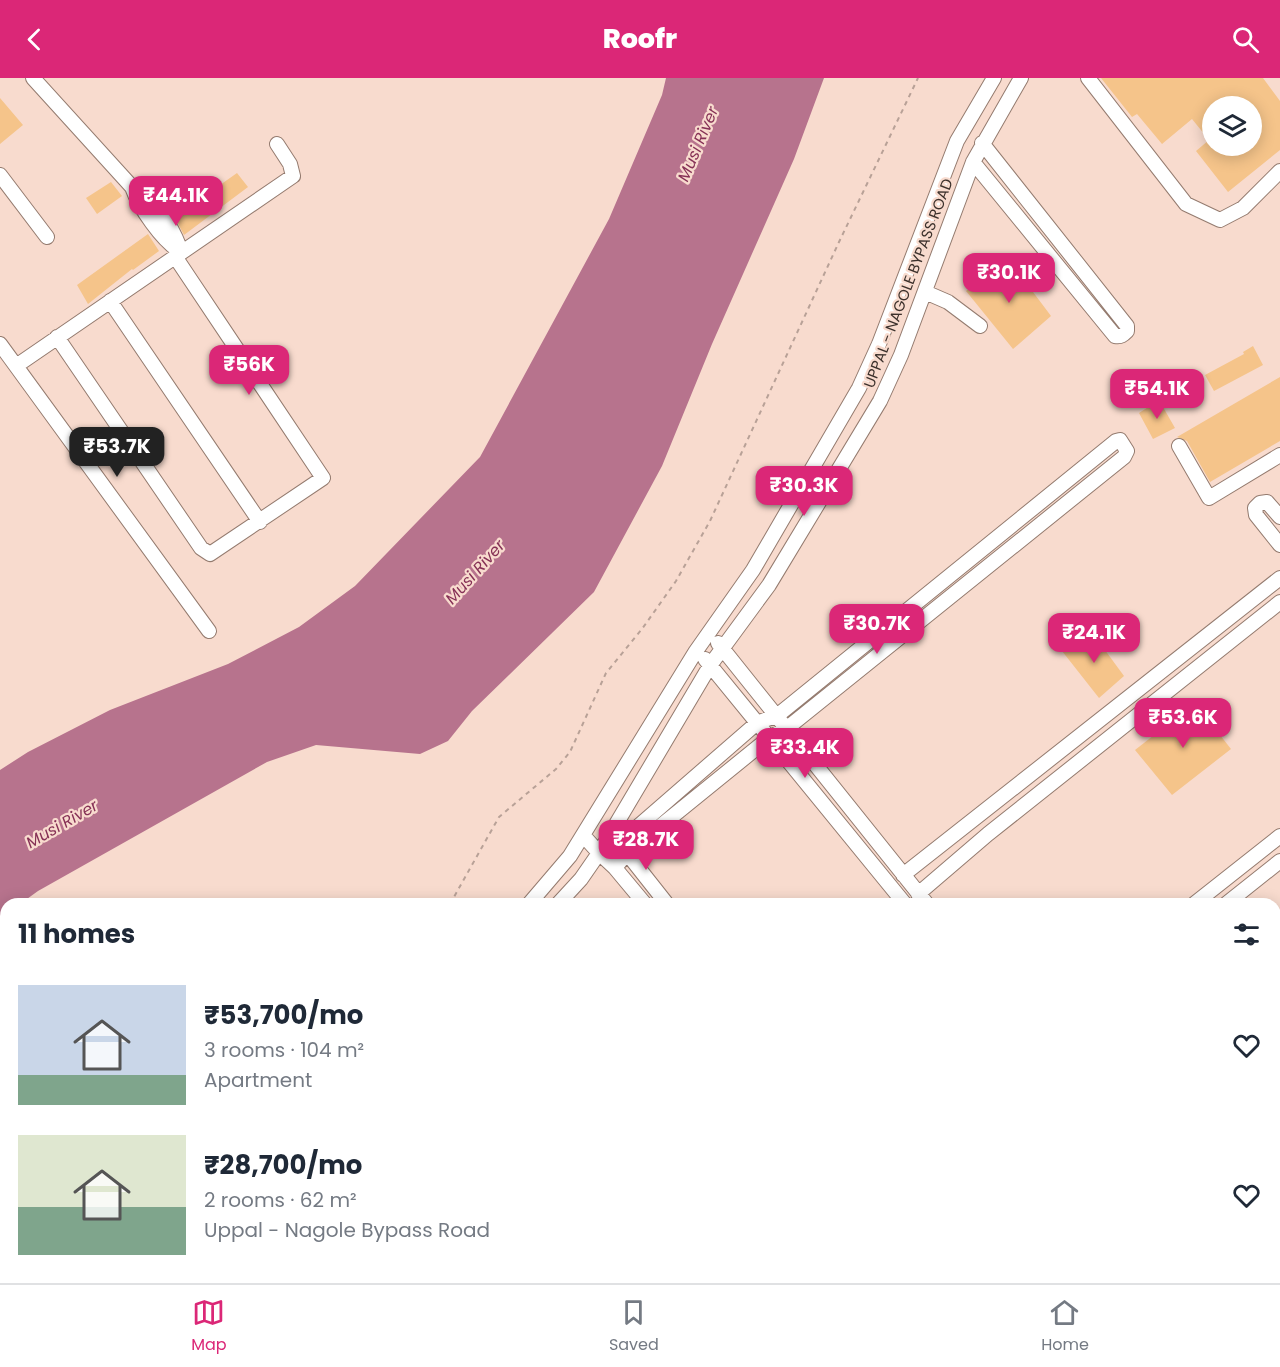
<!DOCTYPE html>
<meta charset="utf-8">
<style>
:root{--surface:#fff;--page:#f6f6f7;--text:#1f2937;--muted:#747a83;--line:#e0e1e3;--accent:#db2777}
body{margin:0;font-family:Poppins,sans-serif;background:var(--page);color:var(--text);height:100vh;display:flex;flex-direction:column;font-size:22px;white-space:nowrap}
*{box-sizing:border-box;margin:0}
p{font-size:20px;color:var(--muted)}
.icon{flex:none;width:33px;height:33px;fill:none;stroke:currentColor;stroke-width:2;stroke-linecap:round;stroke-linejoin:round}
.map{position:relative;flex:1;overflow:hidden}
.drawer{position:absolute;left:0px;top:820px;width:1281px;height:386px;display:flex;flex-direction:column;background:var(--surface);border-radius:18px 18px 0 0;box-shadow:0 3px 15px #0003}
.drawer>*{flex:none}
.tools{position:absolute;left:1202px;top:18px;display:grid;gap:12px}
.tools a{display:grid;place-items:center;width:60px;height:60px;border-radius:50%;background:var(--surface);box-shadow:0 3px 15px #0003;font-size:30px}
.price{position:absolute;translate:-50% -51px;padding:0 14px;border-radius:12px;background:var(--accent);color:#fff;font-size:20px;line-height:39px;filter:drop-shadow(0 2px 3px #0008)}
.price::after{content:'';position:absolute;left:50%;top:36px;width:18px;height:14px;margin-left:-9px;background:inherit;clip-path:polygon(0 0,100% 0,50% 100%)}
.price.on{background:#222;color:#fff}
ul{padding:0;list-style:none}
li{display:flex;align-items:center;gap:18px;height:150px;padding:0 18px}
li span{display:grid;place-items:center;flex:none;width:168px;height:120px;border-radius:0px;color:#555}
li>.icon{margin-inline-start:auto}
span .icon{width:72px;height:72px;fill:#fffc;stroke-width:1}
li b{font-size:26px}
h2{display:flex;justify-content:space-between;align-items:center;height:72px;padding:0 18px;font-size:26px}
header{display:flex;justify-content:space-between;align-items:center;height:78px;padding:0 18px;background:var(--accent);color:#fff;font-size:27px;font-weight:800}
.tabs{display:flex;justify-content:space-around;align-items:center;height:84px;border-top:2px solid var(--line);background:var(--surface);font-size:16px;color:var(--muted)}
.tabs a{display:grid;justify-items:center;gap:3px}
.tabs .on{color:var(--accent)}
.map>svg:first-child{display:block}
</style>
<header><svg class="icon" aria-label="back" viewBox="0 0 24 24"><path d="M15 5l-7 7 7 7"/></svg>Roofr<svg class="icon" aria-label="search" viewBox="0 0 24 24"><circle cx="10" cy="10" r="6"/><path d="M15 15l6 6"/></svg></header>
<div class="map">
<svg width="1280" height="1205" viewBox="0 0 1280 1205">
<rect width="100%" height="100%" fill="#f8dbce"/>
<!-- water -->
<path fill="#b7738d" d="M666,0h158l-30,81 -82,185 -50,122 -68,126 -122,119 -24,30 -28,13 -104,-9 -49,17 -229,129 -18,13h-14v12l-6,4v-150l28,-18 82,-42 118,-46 71,-37 56,-41 125,-129 129,-238 53,-124z"/>
<g fill="none" stroke-linecap="round" stroke-linejoin="round">
<!-- river -->
<path stroke="#b7738d" stroke-width="26" d="M1271,1205l9,-10"/>
</g>
<!-- building -->
<path fill="#f5c48a" fill-rule="evenodd" d="M1101,0h162l17,23v49l-52,42 -32,-41 13,-11 -17,-21 -30,25 -25,-30 -5,3zM1212,28h39v40h-39z
M0,20l23,27 -23,19z
M237,95l11,14 -64,48 -10,-19 29,-23 16,-10 1,2z
M111,104l11,14 -25,18 -11,-16z
M148,156l11,17 -26,19 -1,-1 -44,35 -11,-19z
M1009,182l42,56 -38,33 -47,-58z
M1253,268l10,19 -49,26 -9,-16 39,-21 -1,-2z
M1280,299v64l-70,41 -23,-41 -10,-4z
M1159,322l16,28 -22,11 -14,-26z
M1091,553l33,45 -25,22 -37,-47z
M1195,625l36,46 -59,46 -37,-45z"/>
<g fill="none" stroke-linecap="round" stroke-linejoin="round">
<defs>
<path id="minor" d="M33,0l99,109c7,20 30,54 49,65
M1088,0l98,126 34,16 23,-12 37,-37
M973,84l142,174c6,1 8,-1 12,-5v-5l-145,-183
M0,97l47,62
M132,109c4,1 10,3 13,6 14,13 31,41 36,59
M925,214l23,10 32,24
M110,223l150,221
M57,259l144,211 9,6 113,-76 -147,-220
M0,266l209,287
M16,288l277,-190 -3,-12 -13,-20
M1179,368l30,52 71,-43
M1280,439l-13,-15 -7,1 -5,5 1,7 24,30
M718,565l209,261
M705,581l200,245
M583,757l16,18 16,15 30,36
M622,769l45,57
M615,790l11,-14 143,-116 17,-9 338,-272 3,-6 -7,-11 -4,1 -338,274 -21,8 -138,120
M903,797l377,-297
M918,816l70,-60 292,-232
M529,826l41,-48 126,-205 57,-81 106,-182 20,-44 78,-203 37,-63
M558,826l23,-25 18,-26 112,-189 58,-79 111,-184 21,-46 72,-193 48,-84
M1194,826l86,-68
M1226,826l54,-43
M1275,1076l5,-3
M1275,1095l5,-4
M248,1200l4,5
M268,1200l4,5
M429,1200l4,5
M451,1200l4,5
M685,1200l4,5
M711,1200l4,5
M946,1200l4,5
M969,1200l4,5
M167,1205l5,-5
M198,1205l5,-5
M1163,1205l2,-5
M1177,1205l2,-5"/>
</defs>
<!-- minor casing -->
<use href="#minor" stroke="#947b6f" stroke-width="16"/>
<!-- path -->
<path stroke="#b8a197" stroke-width="2" stroke-dasharray="4.5 4.5" stroke-linecap="butt" d="M450,826l49,-87 57,-48 14,-17 36,-79 36,-44 34,-48 34,-60 129,-279 79,-164
M56,1205l7,-5"/>
<!-- minor -->
<use href="#minor" stroke="#fff" stroke-width="14"/>
</g>
<g text-anchor="middle" dominant-baseline="central" stroke-width="4.5" stroke-linejoin="round" paint-order="stroke">
<!-- street labels -->
<g font-size="15" fill="#3c312c" stroke="#f8dbce">
<text transform="translate(908 205) rotate(-69)">UPPAL - NAGOLE BYPASS ROAD</text>
</g>
<!-- water labels -->
<g font-size="16" font-style="italic" fill="#863156" stroke="#f8dbce">
<text transform="translate(698 66) rotate(-67)">Musi River</text>
<text transform="translate(475 494) rotate(-48)">Musi River</text>
<text transform="translate(62 746) rotate(-30)">Musi River</text>
</g>
</g>
</svg>
<div class="tools">
<a><svg class="icon" aria-label="layers" viewBox="0 0 24 24"><path d="M12 4l9 5-9 5-9-5zM3 14l9 5 9-5"/></svg></a>
</div>
<b class="price" style="left:176px;top:149px">₹44.1K</b>
<b class="price" style="left:1009px;top:226px">₹30.1K</b>
<b class="price" style="left:249px;top:318px">₹56K</b>
<b class="price" style="left:1157px;top:342px">₹54.1K</b>
<b class="price on" style="left:117px;top:400px">₹53.7K</b>
<b class="price" style="left:804px;top:439px">₹30.3K</b>
<b class="price" style="left:877px;top:577px">₹30.7K</b>
<b class="price" style="left:1094px;top:586px">₹24.1K</b>
<b class="price" style="left:1183px;top:671px">₹53.6K</b>
<b class="price" style="left:805px;top:701px">₹33.4K</b>
<b class="price" style="left:646px;top:793px">₹28.7K</b>
<section class="drawer">
<h2>11 homes<svg class="icon" aria-label="filters" viewBox="0 0 24 24"><path d="M4 7h16M4 17h16"/><circle cx="9" cy="7" r="2"/><circle cx="15" cy="17" r="2"/></svg></h2>
<ul>
<li><span style="background:linear-gradient(#c9d6e8 75%,#7fa58c 0)"><svg class="icon" aria-label="home" viewBox="0 0 24 24"><path d="M3 11l9-7 9 7M6 9v11h12V9"/></svg></span><div><b>₹53,700/mo</b><p>3 rooms · 104 m²</p><p>Apartment</p></div><svg class="icon" aria-label="heart" viewBox="0 0 24 24"><path d="M12 20l-8-8c-3-5 5-10 8-4 3-6 11-1 8 4z"/></svg></li>
<li><span style="background:linear-gradient(#dfe7d0 60%,#7fa58c 0)"><svg class="icon" aria-label="home" viewBox="0 0 24 24"><path d="M3 11l9-7 9 7M6 9v11h12V9"/></svg></span><div><b>₹28,700/mo</b><p>2 rooms · 62 m²</p><p>Uppal - Nagole Bypass Road</p></div><svg class="icon" aria-label="heart" viewBox="0 0 24 24"><path d="M12 20l-8-8c-3-5 5-10 8-4 3-6 11-1 8 4z"/></svg></li>
</ul>
</section>
</div>
<nav class="tabs">
<a class="on"><svg class="icon" aria-label="map" viewBox="0 0 24 24"><path d="M3 6l6-2 6 2 6-2v14l-6 2-6-2-6 2zM9 4v14M15 6v14"/></svg>Map</a>
<a><svg class="icon" aria-label="saved" viewBox="0 0 24 24"><path d="M7 4h10v16l-5-4-5 4z"/></svg>Saved</a>
<a><svg class="icon" aria-label="home" viewBox="0 0 24 24"><path d="M3 11l9-7 9 7M6 9v11h12V9"/></svg>Home</a>
</nav>
